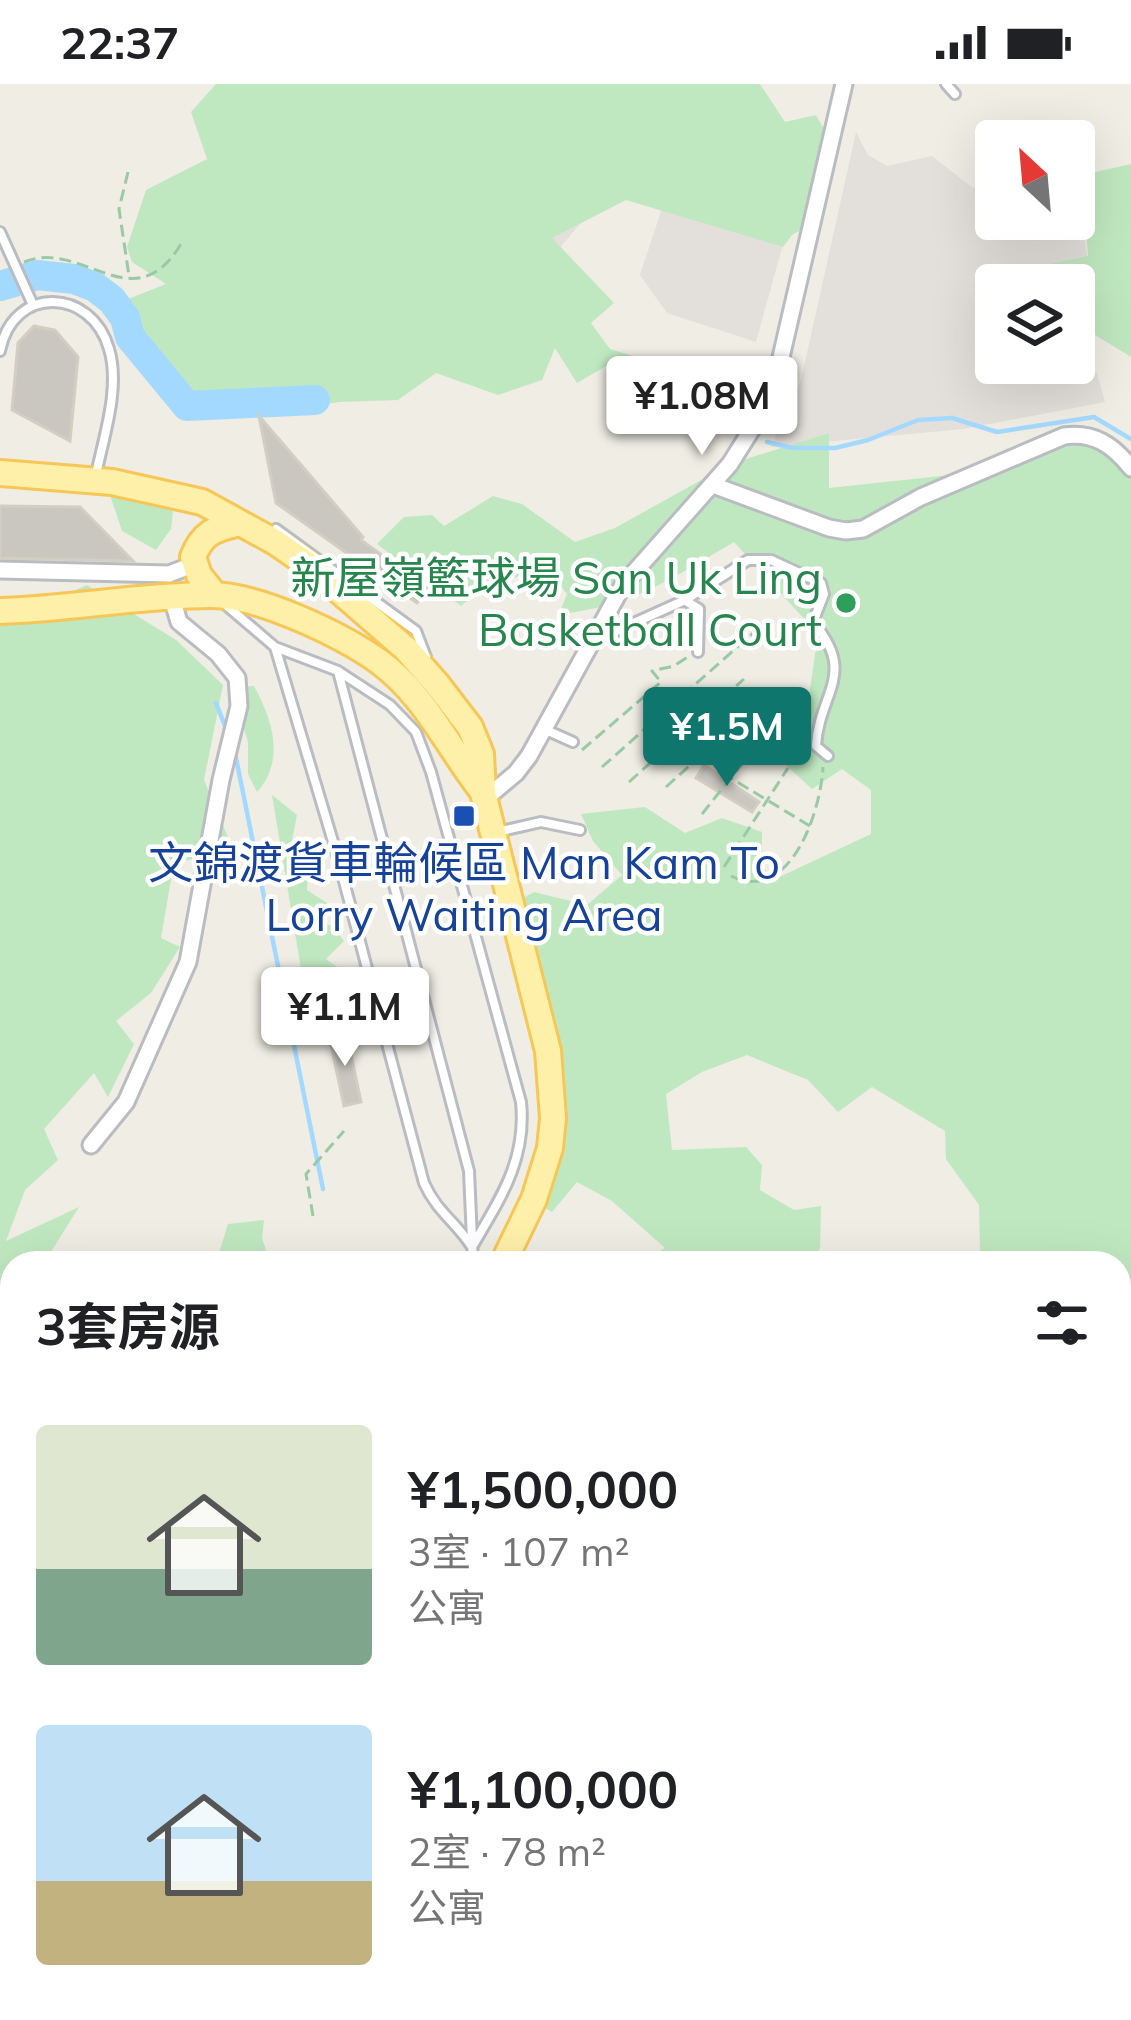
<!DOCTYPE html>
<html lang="zh">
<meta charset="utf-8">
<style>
:root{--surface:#fff;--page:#f6f6f6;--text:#202124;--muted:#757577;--accent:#0f766e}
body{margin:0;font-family:Mulish,"Noto Sans SC",sans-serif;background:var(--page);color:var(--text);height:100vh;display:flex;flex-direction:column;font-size:45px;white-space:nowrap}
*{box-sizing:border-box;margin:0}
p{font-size:39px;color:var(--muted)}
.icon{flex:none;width:66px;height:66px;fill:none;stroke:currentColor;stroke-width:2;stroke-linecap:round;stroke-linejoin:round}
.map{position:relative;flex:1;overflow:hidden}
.drawer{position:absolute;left:0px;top:1167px;width:1131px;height:771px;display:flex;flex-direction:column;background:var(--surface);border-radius:36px 36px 0 0;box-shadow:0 12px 48px #0002}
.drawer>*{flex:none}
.needle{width:78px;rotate:334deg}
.controls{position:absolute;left:975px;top:36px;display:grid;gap:24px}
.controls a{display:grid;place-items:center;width:120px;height:120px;border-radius:12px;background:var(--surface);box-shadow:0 12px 48px #0002;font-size:60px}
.price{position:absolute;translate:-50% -102px;padding:0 27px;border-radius:12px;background:#fff;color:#222;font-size:39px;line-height:78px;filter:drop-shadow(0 3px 6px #0008)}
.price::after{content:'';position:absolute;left:50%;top:72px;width:36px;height:27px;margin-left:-18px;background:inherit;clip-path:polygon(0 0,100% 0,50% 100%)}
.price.active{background:var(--accent);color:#fff}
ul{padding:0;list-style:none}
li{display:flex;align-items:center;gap:36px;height:300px;padding:0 36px}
li span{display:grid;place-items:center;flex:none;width:336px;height:240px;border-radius:12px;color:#555}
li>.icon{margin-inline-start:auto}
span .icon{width:144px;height:144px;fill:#fffc;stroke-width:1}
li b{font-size:51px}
h2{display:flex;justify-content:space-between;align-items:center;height:144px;padding:0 36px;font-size:51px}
.status{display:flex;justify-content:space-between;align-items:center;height:84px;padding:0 60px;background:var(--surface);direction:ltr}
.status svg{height:33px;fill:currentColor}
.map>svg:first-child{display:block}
</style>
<div class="status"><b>22:37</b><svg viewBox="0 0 49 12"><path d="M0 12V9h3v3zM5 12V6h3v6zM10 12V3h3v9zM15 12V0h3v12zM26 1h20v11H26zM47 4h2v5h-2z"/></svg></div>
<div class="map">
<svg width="1131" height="1936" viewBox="0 0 1131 1936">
<rect width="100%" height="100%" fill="#efede4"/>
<!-- industrial -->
<path fill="#e3e0dc" d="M556,0h189l45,135 -34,123 -89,-29 -27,-38 27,-82 -52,-10 -80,94z
M856,48l12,23 19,11 45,-10 41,32 23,-5v36h78l1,-53 16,121 -95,-2v78h78v-18l23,28 8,29 -142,27 -192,18 30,-67z"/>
<!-- green -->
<path fill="#c0e8c0" d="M216,0h544l25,38 31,-7 12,21 -15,87 -21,12 -9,12 -157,-47 -74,38 62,65 -23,20 19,26 38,12 -40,4 -31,18 -22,-35 -13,32 -44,15 -62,-22 -38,27 -59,2 -74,13 -33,-8 -22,9 -21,-1 -57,-69 -14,-43 48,-19 -34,-22 -5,-15 19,-57 61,-31 -16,-47z
M1131,80v193l-57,-35v-37h-27l-2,-20 43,-9 -6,-81z
M829,349v55l140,-15 83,-34 45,-1 34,23v1559h-836l2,-10h822v-747h-151l12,-13 -1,-45 -33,-46 -1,-28 -73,-44 -34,25 -30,-32 -61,-25 -45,17 -36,22 6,56 74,-3 16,18 -2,25 34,20 27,-4 -1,43 -15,14h-162l22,-15 -53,-47 -35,-19 -25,30 -13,-8 23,-86 -46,-216 18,-10 53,13 35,-30 -29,-34 -12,-27 64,-7 40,26 37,-15 40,14v34l13,13 96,-45v-44l-29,-21 -30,20 -35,-32 29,-40 12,-83 -84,-92c-62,36 -102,65 -175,72l8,-20 -22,-28 -68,26 -16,14 -84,-62 27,-27 28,-2 12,11 49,-30 29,8 53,38 40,-14 115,-64z
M109,408l54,11 10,8 -2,18 -15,21 -34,-19z
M87,501l89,55 47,45 -19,95 31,74 -61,8 -13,76 19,9 -29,46 -35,28 18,23 -26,53 -14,-24 -50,56 14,31 -33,30 -19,51 73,-34 -35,56h-32v18l-12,3v-661z
M254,602c18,33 32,74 3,106l-9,-18v-32l-17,-55z
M272,711l25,20 -6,30 18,10 -2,35 20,13 -13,18 19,5 11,15 -18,18 17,12 2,51 -7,-8 -10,-29h-15l2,41 -5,-3z
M264,1136l-2,18 8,25h-54l12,-39z
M96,1926h155l-1,10h-155z"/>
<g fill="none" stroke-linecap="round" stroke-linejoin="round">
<!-- stream -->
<path stroke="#a4d9ff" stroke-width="4.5" d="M767,358l25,6h43l33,-8 50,-20 34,-2 45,14 97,-15 37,22
M216,619l11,28
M234,664l89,441"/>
<!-- river -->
<path stroke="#a4d9ff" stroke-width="30" d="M0,202l37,-11 37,4 21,8 17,13 13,18 5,19 57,69 128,-6
M0,1908l9,28"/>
</g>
<!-- building -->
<path fill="#cac7c1" stroke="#d4cec2" stroke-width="3" d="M34,242l21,4 23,27 -8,84 -58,-31 6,-67z
M259,332l104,121 -2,3 66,48 -10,15 -141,-100z
M0,422l80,1 53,54 -133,-3z
M704,681l55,37 -7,10 -56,-34z
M346,947l15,71 -17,4 -15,-71z"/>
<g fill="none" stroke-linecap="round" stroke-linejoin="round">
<defs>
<path id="service" d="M946,0l9,10
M0,148l33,73
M0,267c13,-67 92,-63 109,-2 12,39 -6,90 -14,130
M276,445l140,102 10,26
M686,517l13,8 -1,43
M227,522l48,41 63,24 52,34 26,27 15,40 90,330c6,58 -21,97 -49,145
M592,558l93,-42 63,-40h23l50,23 3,11 -11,28c45,52 6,71 3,124l12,10
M275,563l62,208 87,328c13,29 32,39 48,64
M338,587l131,500 4,92
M546,646l27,12
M497,748l44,-10 39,8"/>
<path id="minor" d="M713,401l116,43 17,3 17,-2 58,-32 143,-61c30,-4 49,9 67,32
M0,486l169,4 26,-10
M485,715l31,-26 13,-17 94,-171 107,-121 30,-48 19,-50 65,-282
M91,1061l35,-43 62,-140 33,-182 18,-74 -2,-28 -19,-24 -39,-32 -5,-17 7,-7
M0,1437l12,38"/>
<path id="primary" d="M0,389l112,9 90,20 73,40 39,27 92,80 31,35 33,43 11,27 2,39 65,258 5,67 -3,30 -16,51 -31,64
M215,511l-16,-20 -6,-18c9,-23 20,-28 43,-33
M0,527c70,-2 141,-16 211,-16 47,0 132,40 170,68 45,34 68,86 102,129
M294,1936l2,-10"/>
</defs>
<!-- service casing -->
<use href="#service" stroke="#b9bcc1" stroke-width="14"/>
<!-- minor casing -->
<use href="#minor" stroke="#b9bcc1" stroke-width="21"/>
<!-- primary casing -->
<use href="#primary" stroke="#f6c756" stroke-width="30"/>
<!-- path -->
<path stroke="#99c9a6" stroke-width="3" stroke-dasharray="12 6" stroke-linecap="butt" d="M128,88l-9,37 10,67
M24,178c59,-24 109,61 157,-18
M652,607l77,86 81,49
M582,666l79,-68 -9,-11 22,-5 15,-10
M602,683l158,-140
M629,698l115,-103
M666,703l91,-82
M702,730l59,-74
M724,783l64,-99
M731,792c60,29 90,-66 92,-109
M313,1132l-7,-42 38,-43"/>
<!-- service -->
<use href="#service" stroke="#fff" stroke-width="8"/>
<!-- minor -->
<use href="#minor" stroke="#fff" stroke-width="15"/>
<!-- primary -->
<use href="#primary" stroke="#fff0a9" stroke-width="24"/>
</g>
<!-- markers -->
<circle fill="#2e9e5b" stroke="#fff" stroke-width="4.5" cx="846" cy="519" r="12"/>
<rect fill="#1a4fb4" stroke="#fff" stroke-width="4.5" x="452" y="720" width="24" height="24" rx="6"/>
<g text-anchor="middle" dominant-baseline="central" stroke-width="9" stroke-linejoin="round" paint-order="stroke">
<!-- leisure labels -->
<g font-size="45" fill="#27864d" stroke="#fff" text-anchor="end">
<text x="822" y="493">新屋嶺籃球場 San Uk Ling<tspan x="822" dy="52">Basketball Court</tspan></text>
</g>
<!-- transit labels -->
<g font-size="45" fill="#164399" stroke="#fff">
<text x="464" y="778">文錦渡貨車輪候區 Man Kam To<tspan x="464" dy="52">Lorry Waiting Area</tspan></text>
</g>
</g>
</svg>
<div class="controls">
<a><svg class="needle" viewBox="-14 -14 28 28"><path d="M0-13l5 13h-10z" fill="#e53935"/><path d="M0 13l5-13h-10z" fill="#757577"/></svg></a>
<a><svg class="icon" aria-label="layers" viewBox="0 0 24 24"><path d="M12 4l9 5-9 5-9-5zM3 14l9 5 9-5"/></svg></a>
</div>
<b class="price" style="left:702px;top:374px">¥1.08M</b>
<b class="price active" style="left:727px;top:705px">¥1.5M</b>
<b class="price" style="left:345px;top:985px">¥1.1M</b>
<section class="drawer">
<h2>3套房源<svg class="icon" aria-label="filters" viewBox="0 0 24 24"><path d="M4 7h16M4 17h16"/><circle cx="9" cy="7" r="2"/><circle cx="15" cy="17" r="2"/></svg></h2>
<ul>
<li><span style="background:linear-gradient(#dfe7d0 60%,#7fa58c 0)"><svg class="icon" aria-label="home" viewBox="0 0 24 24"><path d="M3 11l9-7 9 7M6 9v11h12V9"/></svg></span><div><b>¥1,500,000</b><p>3室 · 107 m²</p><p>公寓</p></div></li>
<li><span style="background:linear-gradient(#bfe0f5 65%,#c2b280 0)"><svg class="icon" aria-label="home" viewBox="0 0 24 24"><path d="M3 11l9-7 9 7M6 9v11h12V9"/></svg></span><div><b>¥1,100,000</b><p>2室 · 78 m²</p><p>公寓</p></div></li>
</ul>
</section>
</div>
